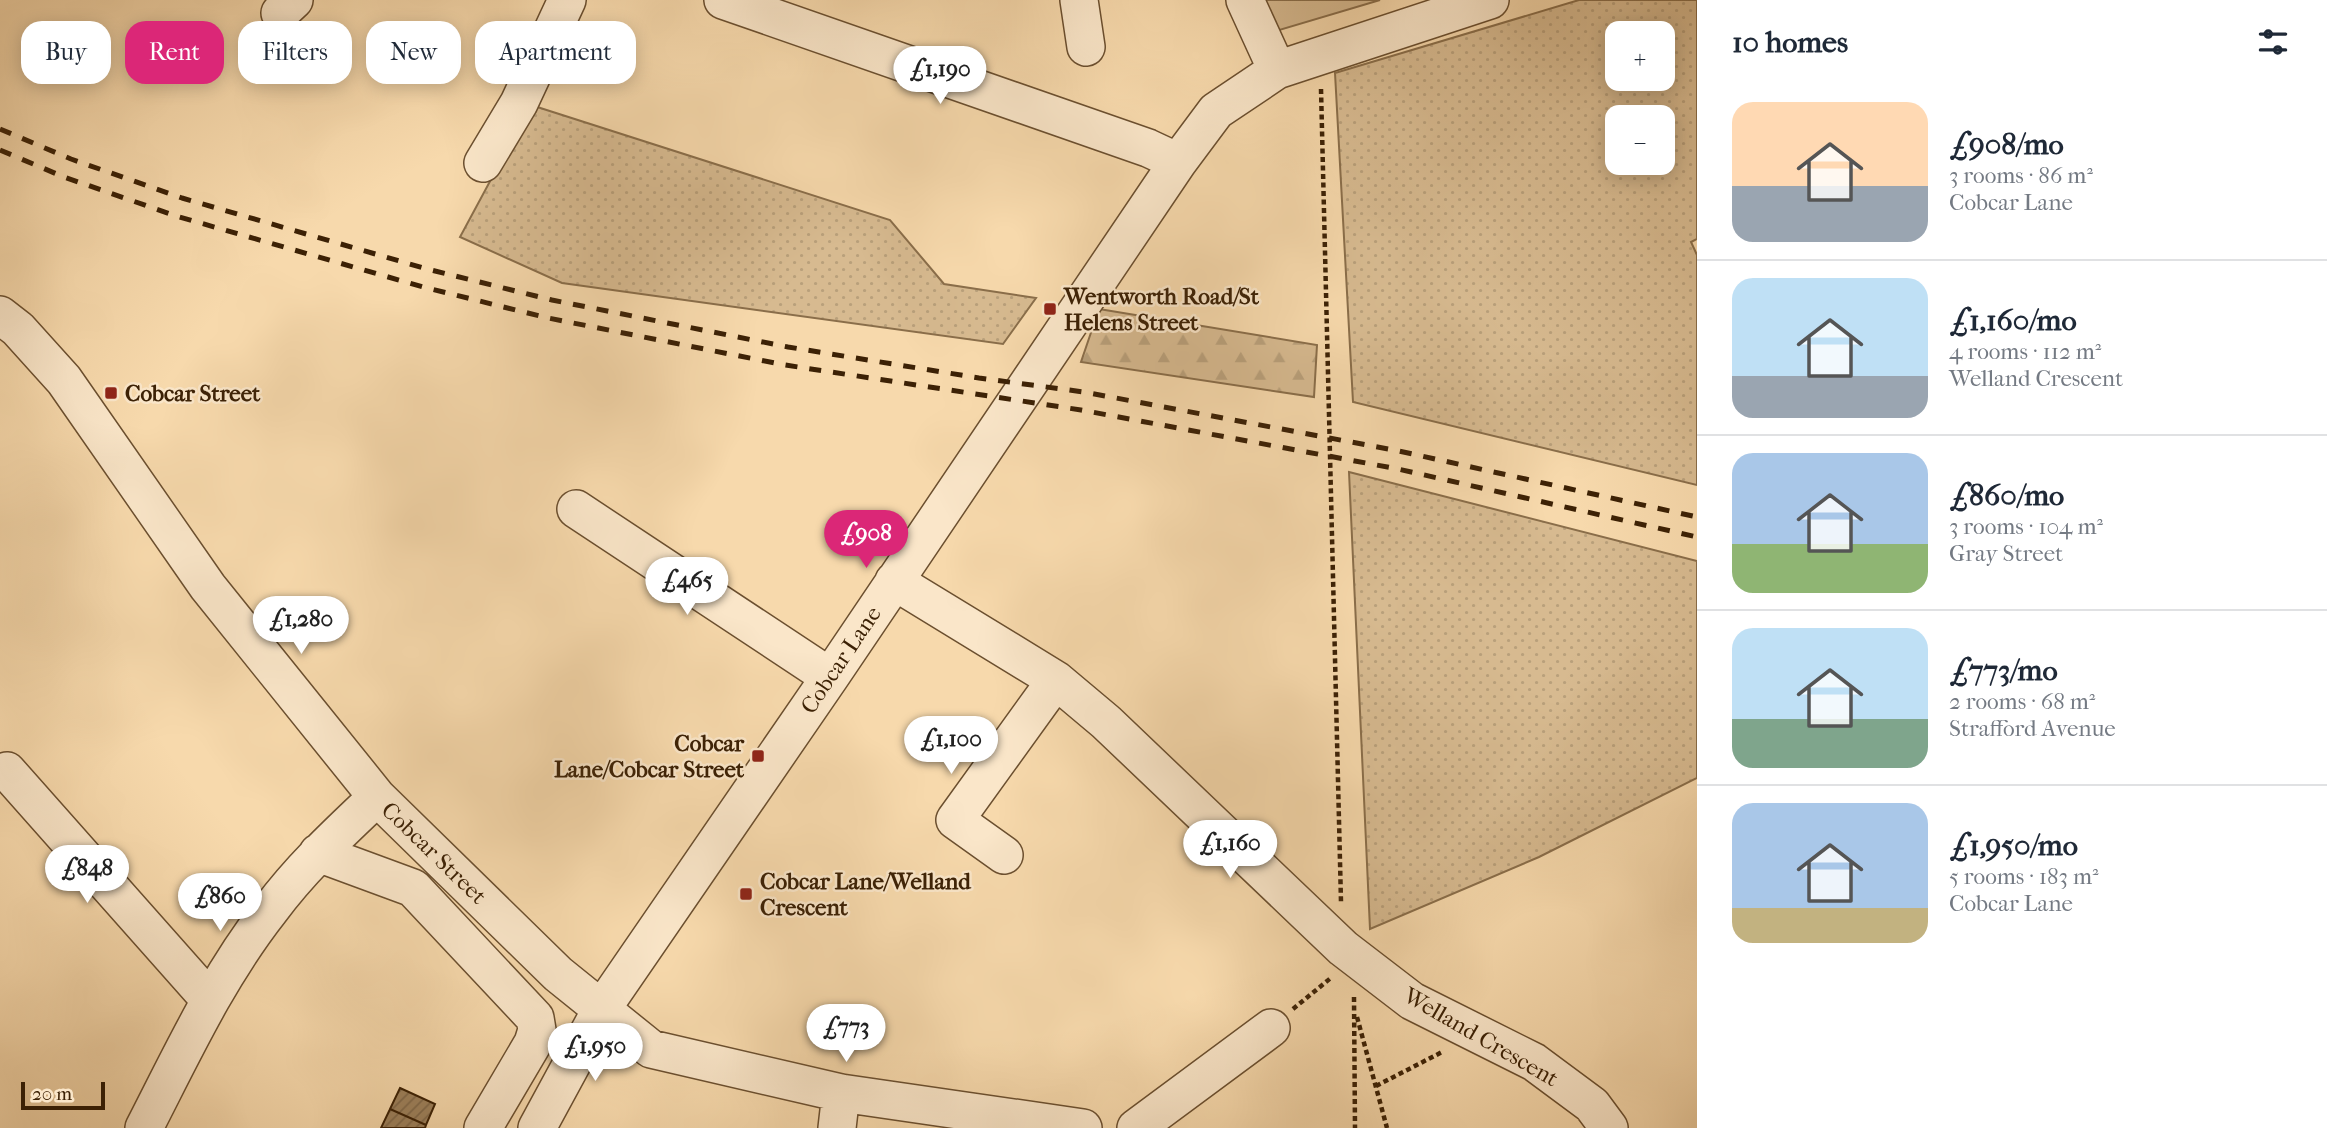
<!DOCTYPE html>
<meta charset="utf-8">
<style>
:root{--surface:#fff;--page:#f6f6f7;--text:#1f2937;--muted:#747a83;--line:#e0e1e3;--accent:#db2777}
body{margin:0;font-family:"IM FELL French Canon",serif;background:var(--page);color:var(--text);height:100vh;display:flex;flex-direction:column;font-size:26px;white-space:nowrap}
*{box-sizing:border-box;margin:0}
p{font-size:23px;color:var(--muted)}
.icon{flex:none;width:38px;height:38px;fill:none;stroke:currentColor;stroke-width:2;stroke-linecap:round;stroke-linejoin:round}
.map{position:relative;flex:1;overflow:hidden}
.drawer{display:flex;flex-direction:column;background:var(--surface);width:630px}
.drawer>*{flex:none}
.guide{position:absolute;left:21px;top:21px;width:665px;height:63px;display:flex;gap:14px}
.tools{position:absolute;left:1605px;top:21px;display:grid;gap:14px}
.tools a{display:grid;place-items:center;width:70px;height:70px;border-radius:14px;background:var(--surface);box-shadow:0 4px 18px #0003;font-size:35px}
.scale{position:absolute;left:21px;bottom:18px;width:84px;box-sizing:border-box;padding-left:7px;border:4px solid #3c2105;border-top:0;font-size:19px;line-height:24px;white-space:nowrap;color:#3c2105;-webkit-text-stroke:5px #fae6c9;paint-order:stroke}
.price{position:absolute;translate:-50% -60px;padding:0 16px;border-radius:24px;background:#fff;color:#222;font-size:23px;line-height:46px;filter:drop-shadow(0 2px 4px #0008)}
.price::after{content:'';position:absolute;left:50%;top:42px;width:21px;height:16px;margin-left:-10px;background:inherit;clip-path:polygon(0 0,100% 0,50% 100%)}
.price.current{background:var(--accent);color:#fff}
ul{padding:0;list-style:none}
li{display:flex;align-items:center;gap:21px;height:175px;padding:0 35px}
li+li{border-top:2px solid var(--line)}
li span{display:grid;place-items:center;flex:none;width:196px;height:140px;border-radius:21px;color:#555}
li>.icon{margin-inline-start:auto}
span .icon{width:84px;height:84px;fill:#fffc;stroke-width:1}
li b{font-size:30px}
h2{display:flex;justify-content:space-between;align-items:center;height:84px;padding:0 35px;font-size:30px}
.pill{padding:0 24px;border-radius:21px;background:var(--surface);box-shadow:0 4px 18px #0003;font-size:24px;line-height:63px}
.pill.current{background:var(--accent);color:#fff}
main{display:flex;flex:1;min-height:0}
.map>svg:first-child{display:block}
</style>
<main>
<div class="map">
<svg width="1697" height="1128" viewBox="0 0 1697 1128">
<defs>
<pattern id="grass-dots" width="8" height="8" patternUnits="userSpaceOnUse" patternTransform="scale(1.75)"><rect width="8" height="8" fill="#d7ba90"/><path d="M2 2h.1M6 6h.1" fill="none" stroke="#b9a07b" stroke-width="1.8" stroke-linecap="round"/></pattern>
<pattern id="forest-firs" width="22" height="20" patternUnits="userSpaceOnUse" patternTransform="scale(1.75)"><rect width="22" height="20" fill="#d7ba90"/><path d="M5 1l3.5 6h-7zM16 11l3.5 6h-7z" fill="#b9a07b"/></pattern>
<pattern id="building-hatch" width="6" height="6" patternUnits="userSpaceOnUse" patternTransform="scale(1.75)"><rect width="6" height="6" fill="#9d815c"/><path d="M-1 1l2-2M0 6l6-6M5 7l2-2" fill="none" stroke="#81694a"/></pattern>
</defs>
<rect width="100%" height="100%" fill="#f7d9ac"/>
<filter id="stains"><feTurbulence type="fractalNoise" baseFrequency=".00286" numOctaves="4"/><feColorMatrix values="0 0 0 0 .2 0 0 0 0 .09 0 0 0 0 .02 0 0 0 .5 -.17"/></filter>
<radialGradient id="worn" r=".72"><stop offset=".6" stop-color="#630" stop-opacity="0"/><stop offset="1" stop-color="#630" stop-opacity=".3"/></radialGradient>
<!-- grass -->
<path fill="url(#grass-dots)" stroke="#8a6e4a" stroke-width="2" fill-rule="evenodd" d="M1579,0h118v239l-6,3 6,13v230l-344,-83 -18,-329zM1617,33h45v46h-45zM1617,117h45v46h-45z
M531,105l359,115 54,64 92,14 -33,46 -441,-61 -102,-46z
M1349,472l348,89v217l-158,79 -169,72z"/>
<!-- forest -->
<path fill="url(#forest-firs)" stroke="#8a6e4a" stroke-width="2" d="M1099,309l218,36 -3,52 -233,-35z"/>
<!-- green -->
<path fill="#d7ba90" stroke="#8a6e4a" stroke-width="2" d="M1260,0h120l-111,33z"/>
<!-- building -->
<path fill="url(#building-hatch)" stroke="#3c2105" stroke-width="2" d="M400,1088l35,16 -9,21 -36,-16z
M390,1109l36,16 -1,3h-44z"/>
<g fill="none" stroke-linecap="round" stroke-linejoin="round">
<defs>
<path id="minor" d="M723,0l425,148 30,14
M1079,0l7,47
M1245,0l32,70
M280,13l14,-13
M483,163l36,-60 48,-103
M0,315l18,14 46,51 144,207 169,210 181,177 93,75 190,44 242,35
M576,509l254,168
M894,581l162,99 50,42 237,226 69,53 122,61 58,43 17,23
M7,771l203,229
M318,853l95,35 122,130 2,12 -4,13 -50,85
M1004,855l-49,-35 101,-140
M144,1128c38,-74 74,-152 126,-218 31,-42 69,-77 107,-113
M537,1128l64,-118 229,-333 348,-515 38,-51 61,-41 213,-70
M837,1128l4,-35
M1136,1128l135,-100"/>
</defs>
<!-- minor casing -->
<use href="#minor" stroke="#6b4f2f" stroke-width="40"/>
<!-- path -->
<path stroke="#3c2105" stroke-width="4.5" stroke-dasharray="5 3.5" stroke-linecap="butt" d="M1321,89l20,813
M1354,997l1,131
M1293,1009l39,-32
M1357,1017l30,111
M1376,1086l68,-35"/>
<!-- minor -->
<use href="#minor" stroke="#fae6c9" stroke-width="37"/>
<!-- rail -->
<path stroke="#3c2105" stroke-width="5" stroke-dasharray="12 12" stroke-linecap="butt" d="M0,129l71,30 111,39 245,71 125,31 236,47 191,31 105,14 315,59 298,66
M0,150l64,27 112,39 247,71 125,31 237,47 296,45 317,59 299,68"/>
</g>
<!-- markers -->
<g fill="#8f2418" stroke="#fae6c9" stroke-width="2.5">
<rect x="1043" y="302" width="14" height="14" rx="3.5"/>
<rect x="104" y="386" width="14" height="14" rx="3.5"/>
<rect x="751" y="749" width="14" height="14" rx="3.5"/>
<rect x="739" y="887" width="14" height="14" rx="3.5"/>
</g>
<g text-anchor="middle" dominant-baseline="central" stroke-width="5" stroke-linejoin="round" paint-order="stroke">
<!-- poi labels -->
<g font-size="23" font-weight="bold" fill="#3c2105" stroke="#fae6c9" text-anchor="start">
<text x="1064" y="296">Wentworth Road/St<tspan x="1064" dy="26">Helens Street</tspan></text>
<text x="125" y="393">Cobcar Street</text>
<text x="744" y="743" text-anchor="end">Cobcar<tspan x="744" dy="26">Lane/Cobcar Street</tspan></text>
<text x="760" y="881">Cobcar Lane/Welland<tspan x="760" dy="26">Crescent</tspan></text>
</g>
<!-- street labels -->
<g font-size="23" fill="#3c2105" stroke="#fae6c9">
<text transform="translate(841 660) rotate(-56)">Cobcar Lane</text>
<text transform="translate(434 853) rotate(44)">Cobcar Street</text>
<text transform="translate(1481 1037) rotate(30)">Welland Crescent</text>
</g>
</g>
<rect width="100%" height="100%" filter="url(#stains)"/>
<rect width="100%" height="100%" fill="url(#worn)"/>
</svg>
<div class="tools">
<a>+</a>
<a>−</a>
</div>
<div class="scale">20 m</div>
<b class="price" style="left:940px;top:106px">£1,190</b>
<b class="price current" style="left:866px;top:570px">£908</b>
<b class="price" style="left:687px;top:617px">£465</b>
<b class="price" style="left:301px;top:656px">£1,280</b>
<b class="price" style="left:951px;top:776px">£1,100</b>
<b class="price" style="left:1230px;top:880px">£1,160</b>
<b class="price" style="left:87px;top:905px">£848</b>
<b class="price" style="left:220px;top:933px">£860</b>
<b class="price" style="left:846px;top:1064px">£773</b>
<b class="price" style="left:595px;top:1083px">£1,950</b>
<div class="guide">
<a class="pill">Buy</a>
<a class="pill current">Rent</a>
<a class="pill">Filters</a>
<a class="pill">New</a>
<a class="pill">Apartment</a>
</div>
</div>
<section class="drawer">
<h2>10 homes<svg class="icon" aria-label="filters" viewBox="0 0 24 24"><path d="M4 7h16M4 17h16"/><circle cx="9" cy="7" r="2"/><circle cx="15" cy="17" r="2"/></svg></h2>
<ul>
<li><span style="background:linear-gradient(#ffd9b3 60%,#9aa5b1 0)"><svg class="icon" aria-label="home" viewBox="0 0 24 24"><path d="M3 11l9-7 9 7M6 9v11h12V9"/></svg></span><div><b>£908/mo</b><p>3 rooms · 86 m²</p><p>Cobcar Lane</p></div></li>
<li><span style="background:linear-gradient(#bfe0f5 70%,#9aa5b1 0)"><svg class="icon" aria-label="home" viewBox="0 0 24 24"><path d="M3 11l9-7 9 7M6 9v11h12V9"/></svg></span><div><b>£1,160/mo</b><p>4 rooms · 112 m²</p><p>Welland Crescent</p></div></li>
<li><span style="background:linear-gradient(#a9c7e8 65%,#8fb573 0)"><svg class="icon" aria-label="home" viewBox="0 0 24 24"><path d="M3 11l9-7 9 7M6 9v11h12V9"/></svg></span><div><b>£860/mo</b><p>3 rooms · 104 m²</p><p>Gray Street</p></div></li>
<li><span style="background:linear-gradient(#bfe0f5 65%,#7fa58c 0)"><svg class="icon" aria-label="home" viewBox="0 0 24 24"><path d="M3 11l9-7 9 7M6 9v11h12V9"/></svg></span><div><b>£773/mo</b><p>2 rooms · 68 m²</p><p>Strafford Avenue</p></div></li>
<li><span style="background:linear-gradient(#a9c7e8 75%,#c2b280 0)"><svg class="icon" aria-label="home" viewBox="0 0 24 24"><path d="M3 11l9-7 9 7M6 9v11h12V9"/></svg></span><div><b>£1,950/mo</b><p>5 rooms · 183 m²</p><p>Cobcar Lane</p></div></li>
</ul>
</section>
</main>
